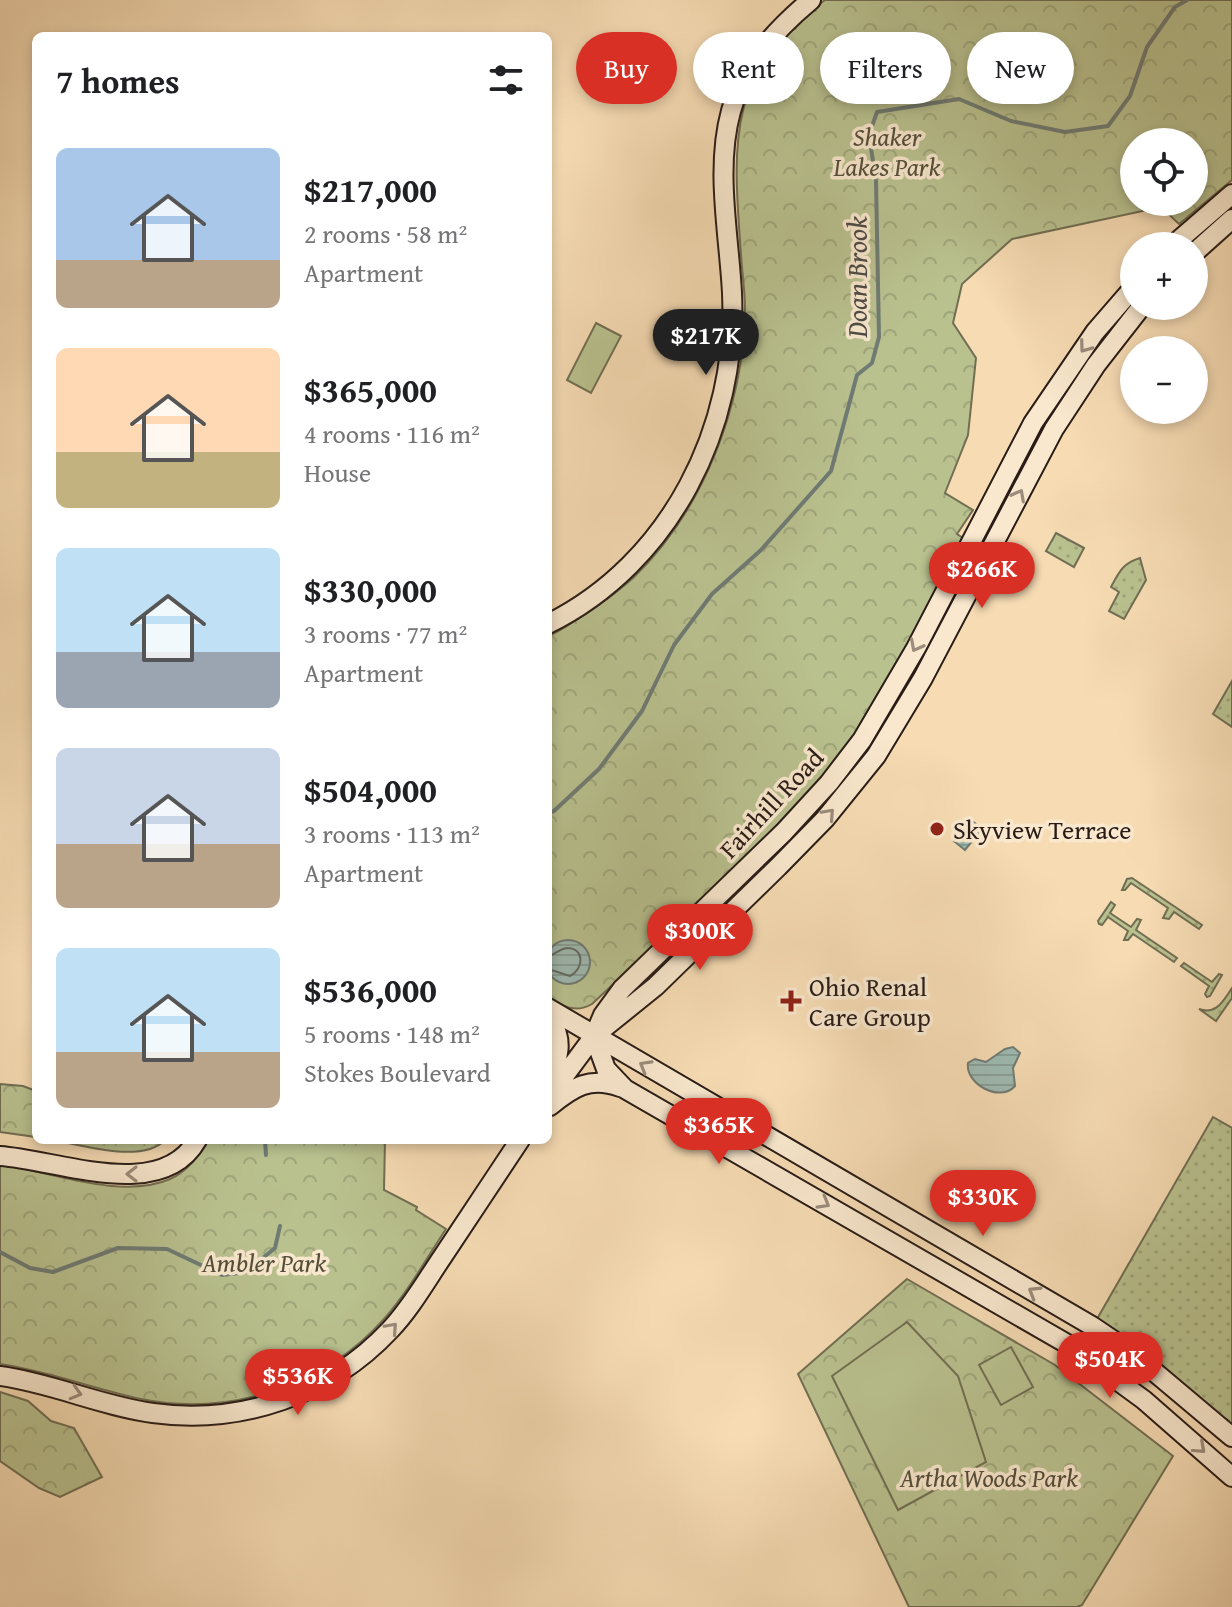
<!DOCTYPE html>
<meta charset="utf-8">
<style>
:root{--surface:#fff;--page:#f2f2f2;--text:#202124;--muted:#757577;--accent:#d93025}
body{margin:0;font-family:"Gentium Book Plus",serif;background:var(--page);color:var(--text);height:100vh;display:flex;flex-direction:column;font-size:30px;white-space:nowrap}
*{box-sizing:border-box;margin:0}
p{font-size:26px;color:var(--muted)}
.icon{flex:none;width:44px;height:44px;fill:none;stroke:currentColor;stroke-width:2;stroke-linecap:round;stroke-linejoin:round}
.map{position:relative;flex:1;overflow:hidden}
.sheet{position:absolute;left:32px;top:32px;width:520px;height:1112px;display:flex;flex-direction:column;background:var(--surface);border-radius:12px;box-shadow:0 4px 12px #0003}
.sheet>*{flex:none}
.guide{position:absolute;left:576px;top:32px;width:536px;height:72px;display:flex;gap:16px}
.tools{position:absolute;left:1120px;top:128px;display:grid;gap:16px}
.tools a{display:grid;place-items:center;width:88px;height:88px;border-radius:50%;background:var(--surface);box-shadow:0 4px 12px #0003;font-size:40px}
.price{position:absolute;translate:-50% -68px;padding:0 18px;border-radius:28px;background:var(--accent);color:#fff;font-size:26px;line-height:52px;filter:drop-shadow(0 2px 4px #0008)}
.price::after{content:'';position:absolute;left:50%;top:48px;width:24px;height:18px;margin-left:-12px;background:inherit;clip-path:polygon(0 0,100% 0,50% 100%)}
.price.selected{background:#222;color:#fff}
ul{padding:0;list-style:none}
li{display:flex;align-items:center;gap:24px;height:200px;padding:0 24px}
li span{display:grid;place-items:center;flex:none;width:224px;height:160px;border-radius:12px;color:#555}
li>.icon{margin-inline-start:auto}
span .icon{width:96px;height:96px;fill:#fffc;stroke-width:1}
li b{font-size:34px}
h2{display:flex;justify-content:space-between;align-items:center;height:96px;padding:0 24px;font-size:34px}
.tag{padding:0 28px;border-radius:36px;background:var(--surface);box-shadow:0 4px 12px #0003;font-size:28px;line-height:72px}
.tag.selected{background:var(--accent);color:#fff}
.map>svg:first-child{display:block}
</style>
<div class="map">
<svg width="1232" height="1607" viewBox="0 0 1232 1607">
<defs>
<pattern id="grass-dots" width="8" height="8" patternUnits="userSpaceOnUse" patternTransform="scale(2)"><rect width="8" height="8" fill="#b9c18f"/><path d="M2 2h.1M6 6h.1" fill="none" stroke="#9fa57b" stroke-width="1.8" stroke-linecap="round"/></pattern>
<pattern id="forest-crowns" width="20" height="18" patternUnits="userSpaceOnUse" patternTransform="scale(2)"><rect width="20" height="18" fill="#b9c18f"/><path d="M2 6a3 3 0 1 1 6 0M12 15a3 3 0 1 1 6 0" fill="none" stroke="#9fa57b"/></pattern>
<pattern id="water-rules" width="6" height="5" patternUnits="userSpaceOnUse" patternTransform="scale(2)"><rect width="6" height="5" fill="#9ebab2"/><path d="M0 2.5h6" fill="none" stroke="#889f98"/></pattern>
</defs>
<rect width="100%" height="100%" fill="#f6dbb3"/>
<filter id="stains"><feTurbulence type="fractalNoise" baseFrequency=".0025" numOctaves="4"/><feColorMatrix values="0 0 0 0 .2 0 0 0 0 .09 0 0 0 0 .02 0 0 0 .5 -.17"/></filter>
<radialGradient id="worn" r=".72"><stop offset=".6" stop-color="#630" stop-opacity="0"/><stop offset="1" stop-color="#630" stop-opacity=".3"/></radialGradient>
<!-- grass -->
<path fill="url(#grass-dots)" stroke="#716e53" stroke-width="2" d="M1119,317l2,1 -68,97 -1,-6 45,-67z
M1036,437l5,3 -135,259 -6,-3z
M1056,533l28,15 -10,19 -28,-16z
M1140,558l6,22 -22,39 -15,-8 10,-19 -8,-5c8,-15 12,-24 29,-29z
M1232,681v46l-19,-13z
M889,714l5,3 -24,39 -58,69 -4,-4 42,-50z
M761,868l3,2 -127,121 -2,-3z
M1132,878l70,47 -3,4 -25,-17 -5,7 -6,-1 5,-10 -37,-25 -6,7h-3l5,-11z
M1111,902l4,3 -5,8 21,14 6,-8 4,1 -5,10 41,28 -3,4 -41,-28 -5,6h-4l4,-9 -20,-14 -6,8 -3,-1 -1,-3z
M1184,963l28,19 7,-8 3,1 -12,21 -3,1 -2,-3 4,-8 -28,-20z
M1232,988v10l-16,23 -17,-12c18,6 24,-8 33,-21z
M1213,1117l19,11v298l-97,-81 -38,-26z"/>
<!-- forest -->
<path fill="url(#forest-crowns)" stroke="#716e53" stroke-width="2" fill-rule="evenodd" d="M825,0h407v180l-53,44 -18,-17 -149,32 -50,45 -9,39 23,35 -8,77 -23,58 28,17 -16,24 6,4c-34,65 -66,136 -109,197 -72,102 -172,183 -262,269 -17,10 -29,2 -44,-7v-360c30,-17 59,-36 85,-59 70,-67 111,-173 112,-269 0,-18 -3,-37 -4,-54 -8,-112 -16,-182 84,-255zM1134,142h60v60h-60z
M0,1084l23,2 13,5v46l-36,-5z
M53,1140h112c-23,24 -83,5 -112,0z
M209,1140h176l-1,50 33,17 -1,3 30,19c-20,30 -38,63 -62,90 -59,67 -155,98 -243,80 -47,-10 -93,-28 -141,-35v-200c50,8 122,36 170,15 17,-7 29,-24 39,-39z
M907,1279l148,86 118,91 -91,149 -5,2h-168l-111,-233z
M0,1392l28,9 23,20 23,7 28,49 -42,20 -21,-9 -39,-27z"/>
<!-- pitch -->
<path fill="#b9c18f" stroke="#716e53" stroke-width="2" d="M596,323l25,13 -30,57 -24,-13z
M907,1322l51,54 28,86 -88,48 -66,-134z
M1011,1347l22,40 -32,18 -22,-40z"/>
<!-- water -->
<path fill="url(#water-rules)" stroke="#6f7b74" stroke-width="2" d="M971,820l11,9 -17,21 -11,-9z
M546 962a22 22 0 1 1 44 0a22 22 0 1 1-44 0Z
M1013,1047l7,6 -7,15 2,18c-15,17 -50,-2 -47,-23l7,-4 11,3 19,-13z"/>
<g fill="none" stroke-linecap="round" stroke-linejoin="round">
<!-- shore -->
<path stroke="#646b64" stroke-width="2" d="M548,956c7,-1 11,-7 19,-8 18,0 17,21 3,28l-22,-7"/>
<!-- stream -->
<path stroke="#6f7b74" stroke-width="4" d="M548,813l6,-2 45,-42 43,-58 32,-66 38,-51 49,-44 70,-79 26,-96 15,-12 7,-26 -3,-156 -7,-46 8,-23 82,-13 52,22 54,11 43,-6 22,-30 17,-49 28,-40 12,-7
M265,1140l1,15
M0,1252l30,16 23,4 65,-24 49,1 55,26 24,-3 29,-24 5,-22"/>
<defs>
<path id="secondary" d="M1172,246l60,-52
M1194,253l38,-34
M548,624c123,-61 190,-197 184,-331 -3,-59 -17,-124 -1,-182 13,-47 43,-80 80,-111
M548,1008l544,318 40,27 100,84
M548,1017c18,22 10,43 0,67
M595,1034l8,-19 19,-26 162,-157 45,-49 33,-43 54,-92 117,-225 62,-91 39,-45
M594,1036l12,33 19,20 444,256 75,55 88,77
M548,1098l46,-62 62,-50 122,-119 47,-48 51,-63 47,-78 131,-249 42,-64 46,-59
M550,1106c23,-19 40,-30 70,-19
M0,1156c59,4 161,47 197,-16
M0,1376c52,7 101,30 153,37 88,12 176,-18 237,-83 21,-22 36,-49 53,-74 26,-39 51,-77 77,-116"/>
</defs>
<!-- secondary casing -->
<use href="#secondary" stroke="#291c17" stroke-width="22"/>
<!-- secondary -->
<use href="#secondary" stroke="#f9e8ce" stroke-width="18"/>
</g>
<!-- one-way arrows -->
<defs><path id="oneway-chevron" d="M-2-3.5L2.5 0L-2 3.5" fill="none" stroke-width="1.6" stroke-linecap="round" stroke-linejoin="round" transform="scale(2)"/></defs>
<g stroke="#9b8c7c">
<use href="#oneway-chevron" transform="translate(1085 347) rotate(126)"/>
<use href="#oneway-chevron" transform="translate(1019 495) rotate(-62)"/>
<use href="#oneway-chevron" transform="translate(916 646) rotate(118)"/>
<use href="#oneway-chevron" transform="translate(829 814) rotate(-48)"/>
<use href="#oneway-chevron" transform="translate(645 1066) rotate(-150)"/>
<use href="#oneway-chevron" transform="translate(132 1174) rotate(-180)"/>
<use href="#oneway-chevron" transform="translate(824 1203) rotate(30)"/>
<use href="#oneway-chevron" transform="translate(1034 1292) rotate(-149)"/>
<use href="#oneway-chevron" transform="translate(392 1328) rotate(-48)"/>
<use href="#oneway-chevron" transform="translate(76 1393) rotate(16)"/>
<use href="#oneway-chevron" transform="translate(1200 1448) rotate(42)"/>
</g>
<!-- markers -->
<g fill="#8f2418" stroke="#f9e8ce" stroke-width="3">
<circle cx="937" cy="829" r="8"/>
<path d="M787 989h8v8h8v8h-8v8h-8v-8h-8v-8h8z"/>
</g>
<g text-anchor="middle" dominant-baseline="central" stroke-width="7" stroke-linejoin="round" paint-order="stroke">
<!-- park labels -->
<g font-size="26" font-style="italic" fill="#544e3b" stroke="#f9e8ce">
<text x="887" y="136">Shaker<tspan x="887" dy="30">Lakes Park</tspan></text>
<text x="264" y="1262">Ambler Park</text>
<text x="989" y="1477">Artha Woods Park</text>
</g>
<!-- street labels -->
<g font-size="26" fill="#291c17" stroke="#f9e8ce">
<text transform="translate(771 803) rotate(-47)">Fairhill Road</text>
</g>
<!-- poi labels -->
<g font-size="26" fill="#291c17" stroke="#f9e8ce" text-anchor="start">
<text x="953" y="829">Skyview Terrace</text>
<text x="809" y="986">Ohio Renal<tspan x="809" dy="30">Care Group</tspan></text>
</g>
<!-- water labels -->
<g font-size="28" font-style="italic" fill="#4c4b46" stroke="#f9e8ce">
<text transform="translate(856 277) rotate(-90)">Doan Brook</text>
</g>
</g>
<rect width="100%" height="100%" filter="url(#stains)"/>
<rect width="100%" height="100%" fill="url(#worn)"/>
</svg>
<div class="tools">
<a><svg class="icon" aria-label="locate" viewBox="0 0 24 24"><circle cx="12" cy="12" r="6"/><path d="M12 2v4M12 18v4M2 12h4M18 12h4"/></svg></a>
<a>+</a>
<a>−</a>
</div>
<b class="price selected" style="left:706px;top:377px">$217K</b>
<b class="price" style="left:982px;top:610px">$266K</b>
<b class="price" style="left:700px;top:972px">$300K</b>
<b class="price" style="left:719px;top:1166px">$365K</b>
<b class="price" style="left:983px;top:1238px">$330K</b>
<b class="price" style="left:1110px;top:1400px">$504K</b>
<b class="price" style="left:298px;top:1417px">$536K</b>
<div class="guide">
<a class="tag selected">Buy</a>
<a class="tag">Rent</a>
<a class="tag">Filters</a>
<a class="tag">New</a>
</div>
<section class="sheet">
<h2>7 homes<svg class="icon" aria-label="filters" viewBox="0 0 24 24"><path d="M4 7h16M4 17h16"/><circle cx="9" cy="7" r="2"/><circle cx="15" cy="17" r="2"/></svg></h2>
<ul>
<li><span style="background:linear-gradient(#a9c7e8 70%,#b9a48a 0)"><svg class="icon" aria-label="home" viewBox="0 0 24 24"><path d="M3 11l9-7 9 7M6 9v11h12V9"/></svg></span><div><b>$217,000</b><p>2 rooms · 58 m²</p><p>Apartment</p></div></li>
<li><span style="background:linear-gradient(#ffd9b3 65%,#c2b280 0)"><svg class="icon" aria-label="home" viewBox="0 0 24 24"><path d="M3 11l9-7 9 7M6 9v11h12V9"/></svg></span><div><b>$365,000</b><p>4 rooms · 116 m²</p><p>House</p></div></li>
<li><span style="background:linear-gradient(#bfe0f5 65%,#9aa5b1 0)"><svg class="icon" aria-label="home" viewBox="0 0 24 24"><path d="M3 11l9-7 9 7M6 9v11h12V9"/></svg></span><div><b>$330,000</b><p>3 rooms · 77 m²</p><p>Apartment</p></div></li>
<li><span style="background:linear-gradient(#c9d6e8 60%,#b9a48a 0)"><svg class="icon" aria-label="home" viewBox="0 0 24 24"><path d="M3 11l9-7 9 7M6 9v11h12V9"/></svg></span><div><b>$504,000</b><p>3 rooms · 113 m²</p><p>Apartment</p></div></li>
<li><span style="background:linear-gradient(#bfe0f5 65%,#b9a48a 0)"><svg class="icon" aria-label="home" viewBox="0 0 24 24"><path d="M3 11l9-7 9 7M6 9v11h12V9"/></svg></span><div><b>$536,000</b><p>5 rooms · 148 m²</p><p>Stokes Boulevard</p></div></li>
</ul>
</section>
</div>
